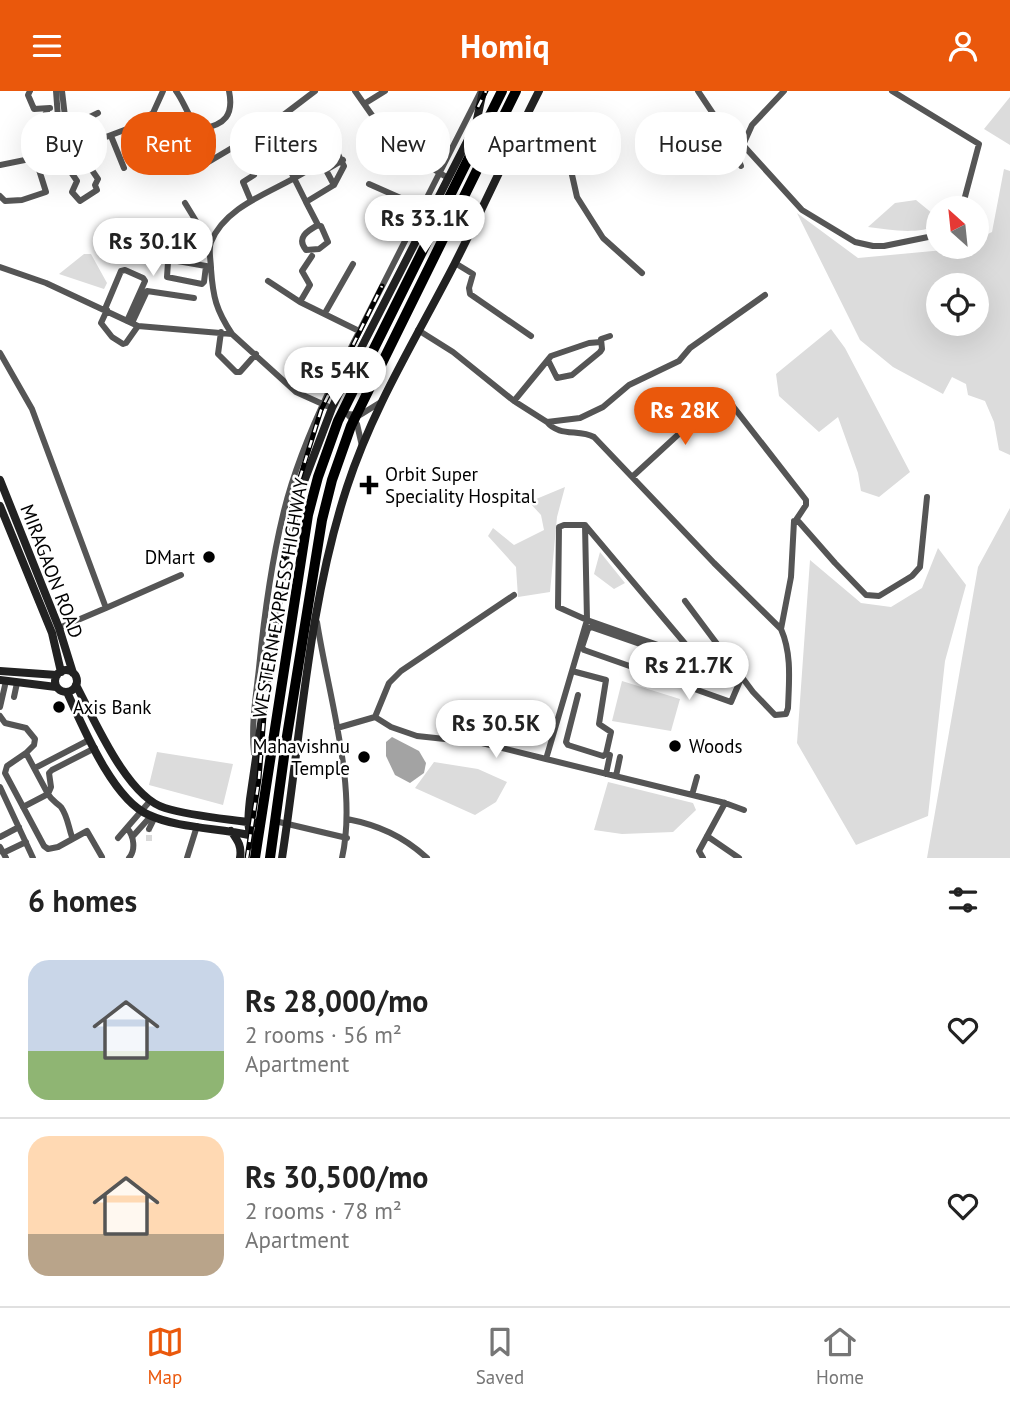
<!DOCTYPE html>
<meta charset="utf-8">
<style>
:root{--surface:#fff;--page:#f2f2f2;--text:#222;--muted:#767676;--line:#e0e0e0;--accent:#ea580c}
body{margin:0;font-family:"PT Sans",sans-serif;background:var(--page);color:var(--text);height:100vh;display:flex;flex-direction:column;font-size:26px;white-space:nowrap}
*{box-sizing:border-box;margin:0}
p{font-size:23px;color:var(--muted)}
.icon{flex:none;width:38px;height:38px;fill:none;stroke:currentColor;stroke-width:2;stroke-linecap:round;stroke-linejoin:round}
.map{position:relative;height:767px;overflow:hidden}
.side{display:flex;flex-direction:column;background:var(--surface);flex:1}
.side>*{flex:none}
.guide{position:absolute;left:21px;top:21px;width:970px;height:63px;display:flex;gap:14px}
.needle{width:46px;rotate:333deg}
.fabs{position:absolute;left:926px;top:105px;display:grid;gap:14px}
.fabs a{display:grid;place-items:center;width:63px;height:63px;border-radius:50%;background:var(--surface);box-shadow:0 7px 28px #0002;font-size:35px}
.price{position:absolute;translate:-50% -60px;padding:0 16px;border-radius:24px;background:#fff;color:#222;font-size:23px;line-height:46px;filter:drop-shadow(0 2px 4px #0008)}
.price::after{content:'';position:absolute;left:50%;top:42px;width:21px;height:16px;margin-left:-10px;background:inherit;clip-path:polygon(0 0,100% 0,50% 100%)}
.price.on{background:var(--accent);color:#fff}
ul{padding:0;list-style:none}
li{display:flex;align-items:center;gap:21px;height:175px;padding:0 28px}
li+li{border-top:2px solid var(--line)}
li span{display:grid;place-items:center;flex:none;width:196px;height:140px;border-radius:21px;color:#555}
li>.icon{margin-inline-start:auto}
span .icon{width:84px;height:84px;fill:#fffc;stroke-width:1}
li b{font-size:30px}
h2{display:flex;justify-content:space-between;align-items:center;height:84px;padding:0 28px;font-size:30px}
.pill{padding:0 24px;border-radius:28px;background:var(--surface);box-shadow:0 7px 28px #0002;font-size:24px;line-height:63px}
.pill.on{background:var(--accent);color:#fff}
header{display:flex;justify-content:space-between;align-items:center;height:91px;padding:0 28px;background:var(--accent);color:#fff;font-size:32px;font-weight:800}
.tab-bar{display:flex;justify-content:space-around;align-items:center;height:98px;border-top:2px solid var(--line);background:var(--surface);font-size:19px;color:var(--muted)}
.tab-bar a{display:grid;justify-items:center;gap:4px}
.tab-bar .on{color:var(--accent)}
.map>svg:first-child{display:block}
</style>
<header><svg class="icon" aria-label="menu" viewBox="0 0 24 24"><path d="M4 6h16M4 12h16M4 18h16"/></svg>Homiq<svg class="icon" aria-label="person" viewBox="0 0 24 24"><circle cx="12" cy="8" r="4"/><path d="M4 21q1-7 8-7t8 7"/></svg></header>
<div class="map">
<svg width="1010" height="767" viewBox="0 0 1010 767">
<rect width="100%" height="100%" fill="#fff"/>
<!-- green -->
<path fill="#dcdcdc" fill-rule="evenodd" d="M1010,6v48l-26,-16z
M1004,78l6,2v284l-11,-5 -5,-28 -9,-21 -17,-6 -2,-11 -14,-7 -9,17 -50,-27 -33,-27 -63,-127 61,45 118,-11 1,-8 15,-7zM938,194h38v39h-38z
M916,109l22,18v7c-21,10 -47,5 -70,2l27,-24z
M84,163h7l16,29 -3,6 -45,-15z
M831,238l14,19 65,124 -31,25 -18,-6 -3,-18 -20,-56 -19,15 -40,-36 -3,-22z
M565,396l-8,30 -7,75 -32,5 -2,-30 -28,-31 5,-8 21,17 30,-15 -3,-15 -12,-13z
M1010,417v350h-83l51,-291z
M938,457l28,37 -21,76 -17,155 -72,29 -59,-102 13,-183 51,43 30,4 31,-19z
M600,461l25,31 -11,6 -20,-15z
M622,590l58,18 -9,32 -59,-10z
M157,661l76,12 -10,41 -74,-20z
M434,671l44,7 29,13 -11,20 -21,13 -60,-27z
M608,691l85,21 3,7 -23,22 -51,2 -28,-4z"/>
<!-- water -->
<path fill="#a3a3a3" d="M392,646l27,14 7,12 -2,10 -14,10 -15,-8 -9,-19v-14z"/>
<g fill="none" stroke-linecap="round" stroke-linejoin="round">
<!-- minor-tunnel -->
<path stroke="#d9d9d9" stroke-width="6" stroke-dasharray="6 3" stroke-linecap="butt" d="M149,750v-12"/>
<!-- minor -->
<path stroke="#555" stroke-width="6" d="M30,0l-2,4 6,14 16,-1
M62,0l7,60
M176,0c9,12 13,30 25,38 24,-4 33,-14 28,-38
M355,0l33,47 24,18 36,22
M698,0l34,51 9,24
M784,0l-32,34 -9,20 59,65 53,32 18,4h11l54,-11
M892,0l87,53 -17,64
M364,13l21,-13
M48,18l-11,22 11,6 10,-20 -2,-26
M526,27l37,17 14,62 26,41 39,35
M65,38l33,-16
M111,45l13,32
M58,62l19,28 -5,11 8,9 17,-11 -2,-5 3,-6 -15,-22
M680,65l42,-29
M205,73l64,-38 46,-35
M0,74l69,-14 58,-22 26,-16 10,-22
M369,93l52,23
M334,94l-8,-15 17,-10
M0,105l5,5 17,-1 24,-8 -11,-35
M251,110l-8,-19 11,-7
M306,111l12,23
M185,112l25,41
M318,134l3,1 7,16 -9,7 -13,1c-10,-12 1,-19 12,-25z
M455,172l18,11 -4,14 1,6 61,42
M206,175l-2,16 -2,2 -35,-7 1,-15 4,-2 34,6 5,1
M0,176l46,16 92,43 94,8 64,58 31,14
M268,190l32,21 59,29
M300,211l10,-17 -8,-14 10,-15
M105,218l16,-38 4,-1 18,8 2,3 -18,40
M107,219l-6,13 11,14 11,7 3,-1 12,-17
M325,222l28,-49
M132,232l15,-32 47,7
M418,239l35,22 61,49 33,21 33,-4 23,-11 26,-22 50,-24 11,-13 75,-53
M221,241l-3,22 18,18h4l16,-18
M232,243c-16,-24 -19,-37 -21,-65 0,-8 -3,-20 0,-27 15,-37 62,-50 94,-70l1,-6 -4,-12 23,-14 7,2 12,24 -10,19 -28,17 -21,-42 -23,11
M0,262l32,56 74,199 75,-33
M548,269l9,18 15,-3 28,-23 2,-3 -1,-10 9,-3
M514,310l37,-45 38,-13 12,-1
M547,331c12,15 32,7 47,15l120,126 67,66c11,25 8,52 7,79l-2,6 -11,1 -22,-23 -68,-91
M362,355l-5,-22 -10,-10 13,1 21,-13
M632,386l87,-80 6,-1 81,104v5l-10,15
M585,434h-21l-5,2 -1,80 29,13 142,50 10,1
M317,531c11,72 41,165 25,236
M59,537l47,-20
M781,538l10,-52 3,-56 5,1 36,41 31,32 13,1 33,-20 8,-9 7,-70
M572,580l34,9 -7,44 12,8 -5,22 -3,2 -35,-11 -2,-3 12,-47
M658,585l73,26 9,-21 -5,-4 -144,-50 -3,2 -6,18 2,3 74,26 12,-27
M14,606l3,-14
M0,616l6,-26
M0,625l5,7 21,5 9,11 -1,6 -8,8 22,41 -25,13
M375,626l14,-34 12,-12 113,-76
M337,637l38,-11 16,10 26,9 65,7 64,16 41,-139 -2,-95 113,134
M26,662l-19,13 -2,7 39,73 4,3 10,-2 29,-16 15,26
M254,662c-3,-29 2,-57 5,-85 5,-51 12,-104 24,-153 10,-43 28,-86 47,-126l151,-298
M546,668l179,44 19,7
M35,677l54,-28
M606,683l4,-19
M616,685l4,-19
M0,696l33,71
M692,704l5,-18
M347,728c31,6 56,17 80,39
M275,730l72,17
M127,737c7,8 9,22 2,30
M149,738l6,-12
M133,745l18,-20
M707,745l32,22
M0,746l19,-10
M72,746c-4,-11 -4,-20 -11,-30 -5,-5 -9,-6 -13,-13l3,-7 -2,-14 3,-3 43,-22
M118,747l32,-37
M0,756l6,11
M3,762l23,-11
M187,767l10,-32
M703,767l-4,-7 26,-48"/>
<!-- secondary -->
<path stroke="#222" stroke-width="8" d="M0,389l59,148 14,45
M0,415l52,127 9,39
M55 590a11 11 0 1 1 22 0a11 11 0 1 1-22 0Z
M0,580l57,4
M0,589l56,7
M76,594c18,34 51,112 89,123 29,9 66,11 96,16
M67,601c16,35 46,108 82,123 28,13 69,13 100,20
M231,740c7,10 11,15 9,27
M256,758c-10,-18 -8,-31 -6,-50l36,-246 14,-61 32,-84 22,-46 122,-238 7,-33
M282,767c19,-123 26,-252 65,-371 26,-80 70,-150 108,-224 29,-57 55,-115 84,-172"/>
<!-- trunk -->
<path stroke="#000" stroke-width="10" d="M255,767l53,-343 10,-38 20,-56 164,-330
M270,767l16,-116 36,-222 10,-40 19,-54 165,-335"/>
<defs>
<path id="rail" d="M478,16l8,-16
M247,767l12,-79 10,-126 24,-153 28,-90 61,-124"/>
</defs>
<!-- rail casing -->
<use href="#rail" stroke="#000" stroke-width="5"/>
<!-- rail -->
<use href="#rail" stroke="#fff" stroke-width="2.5" stroke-dasharray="8" stroke-linecap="butt"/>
</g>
<!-- markers -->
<g fill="#000" stroke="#fff" stroke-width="2.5">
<path d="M365.5 383.5h7v7h7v7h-7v7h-7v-7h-7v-7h7z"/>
<circle cx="209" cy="466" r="7"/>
<circle cx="59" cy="616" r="7"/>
<circle cx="675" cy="655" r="7"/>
<circle cx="364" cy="666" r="7"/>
</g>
<g text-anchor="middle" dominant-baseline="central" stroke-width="5" stroke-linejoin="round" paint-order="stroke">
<!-- poi labels -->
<g font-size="19" fill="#000" stroke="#fff" text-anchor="start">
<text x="385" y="383">Orbit Super<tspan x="385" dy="22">Speciality Hospital</tspan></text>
<text x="195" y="466" text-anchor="end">DMart</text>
<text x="73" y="616">Axis Bank</text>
<text x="350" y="655" text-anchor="end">Mahavishnu<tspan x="350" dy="22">Temple</tspan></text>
<text x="689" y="655">Woods</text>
</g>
<!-- street labels -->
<g font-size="19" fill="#000" stroke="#fff">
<text transform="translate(52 480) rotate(69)">MIRAGAON ROAD</text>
<text transform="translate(280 507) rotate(-80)">WESTERN EXPRESS HIGHWAY</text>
</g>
</g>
</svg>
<div class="fabs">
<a><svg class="needle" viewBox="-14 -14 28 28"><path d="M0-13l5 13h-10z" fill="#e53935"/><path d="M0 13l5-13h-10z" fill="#767676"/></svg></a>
<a><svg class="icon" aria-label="locate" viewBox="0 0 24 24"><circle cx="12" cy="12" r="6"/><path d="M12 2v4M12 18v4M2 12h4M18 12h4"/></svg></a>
</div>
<b class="price" style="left:425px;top:164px">Rs 33.1K</b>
<b class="price" style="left:153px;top:187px">Rs 30.1K</b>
<b class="price" style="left:335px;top:316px">Rs 54K</b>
<b class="price on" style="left:685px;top:356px">Rs 28K</b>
<b class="price" style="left:689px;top:611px">Rs 21.7K</b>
<b class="price" style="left:496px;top:669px">Rs 30.5K</b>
<div class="guide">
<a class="pill">Buy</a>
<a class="pill on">Rent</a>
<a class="pill">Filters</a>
<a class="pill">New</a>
<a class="pill">Apartment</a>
<a class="pill">House</a>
</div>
</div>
<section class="side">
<h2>6 homes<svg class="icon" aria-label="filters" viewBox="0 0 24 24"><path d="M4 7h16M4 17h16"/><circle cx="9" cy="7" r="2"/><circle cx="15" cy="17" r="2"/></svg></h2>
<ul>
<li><span style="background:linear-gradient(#c9d6e8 65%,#8fb573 0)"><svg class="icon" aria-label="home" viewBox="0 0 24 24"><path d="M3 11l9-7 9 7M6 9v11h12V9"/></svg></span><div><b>Rs 28,000/mo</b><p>2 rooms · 56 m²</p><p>Apartment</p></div><svg class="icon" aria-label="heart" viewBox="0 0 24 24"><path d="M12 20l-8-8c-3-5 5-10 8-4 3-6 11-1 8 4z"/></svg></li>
<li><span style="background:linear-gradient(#ffd9b3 70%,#b9a48a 0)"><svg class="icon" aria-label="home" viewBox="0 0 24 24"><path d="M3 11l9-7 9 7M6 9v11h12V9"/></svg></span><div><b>Rs 30,500/mo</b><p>2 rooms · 78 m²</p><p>Apartment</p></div><svg class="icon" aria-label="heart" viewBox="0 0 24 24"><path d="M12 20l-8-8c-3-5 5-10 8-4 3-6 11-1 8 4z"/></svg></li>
</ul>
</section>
<nav class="tab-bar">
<a class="on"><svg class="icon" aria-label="map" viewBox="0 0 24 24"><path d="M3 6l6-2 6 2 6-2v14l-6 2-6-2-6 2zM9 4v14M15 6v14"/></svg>Map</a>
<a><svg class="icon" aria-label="saved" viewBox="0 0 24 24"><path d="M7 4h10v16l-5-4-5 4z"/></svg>Saved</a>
<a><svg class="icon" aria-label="home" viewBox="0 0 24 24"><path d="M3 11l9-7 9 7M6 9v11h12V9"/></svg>Home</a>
</nav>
